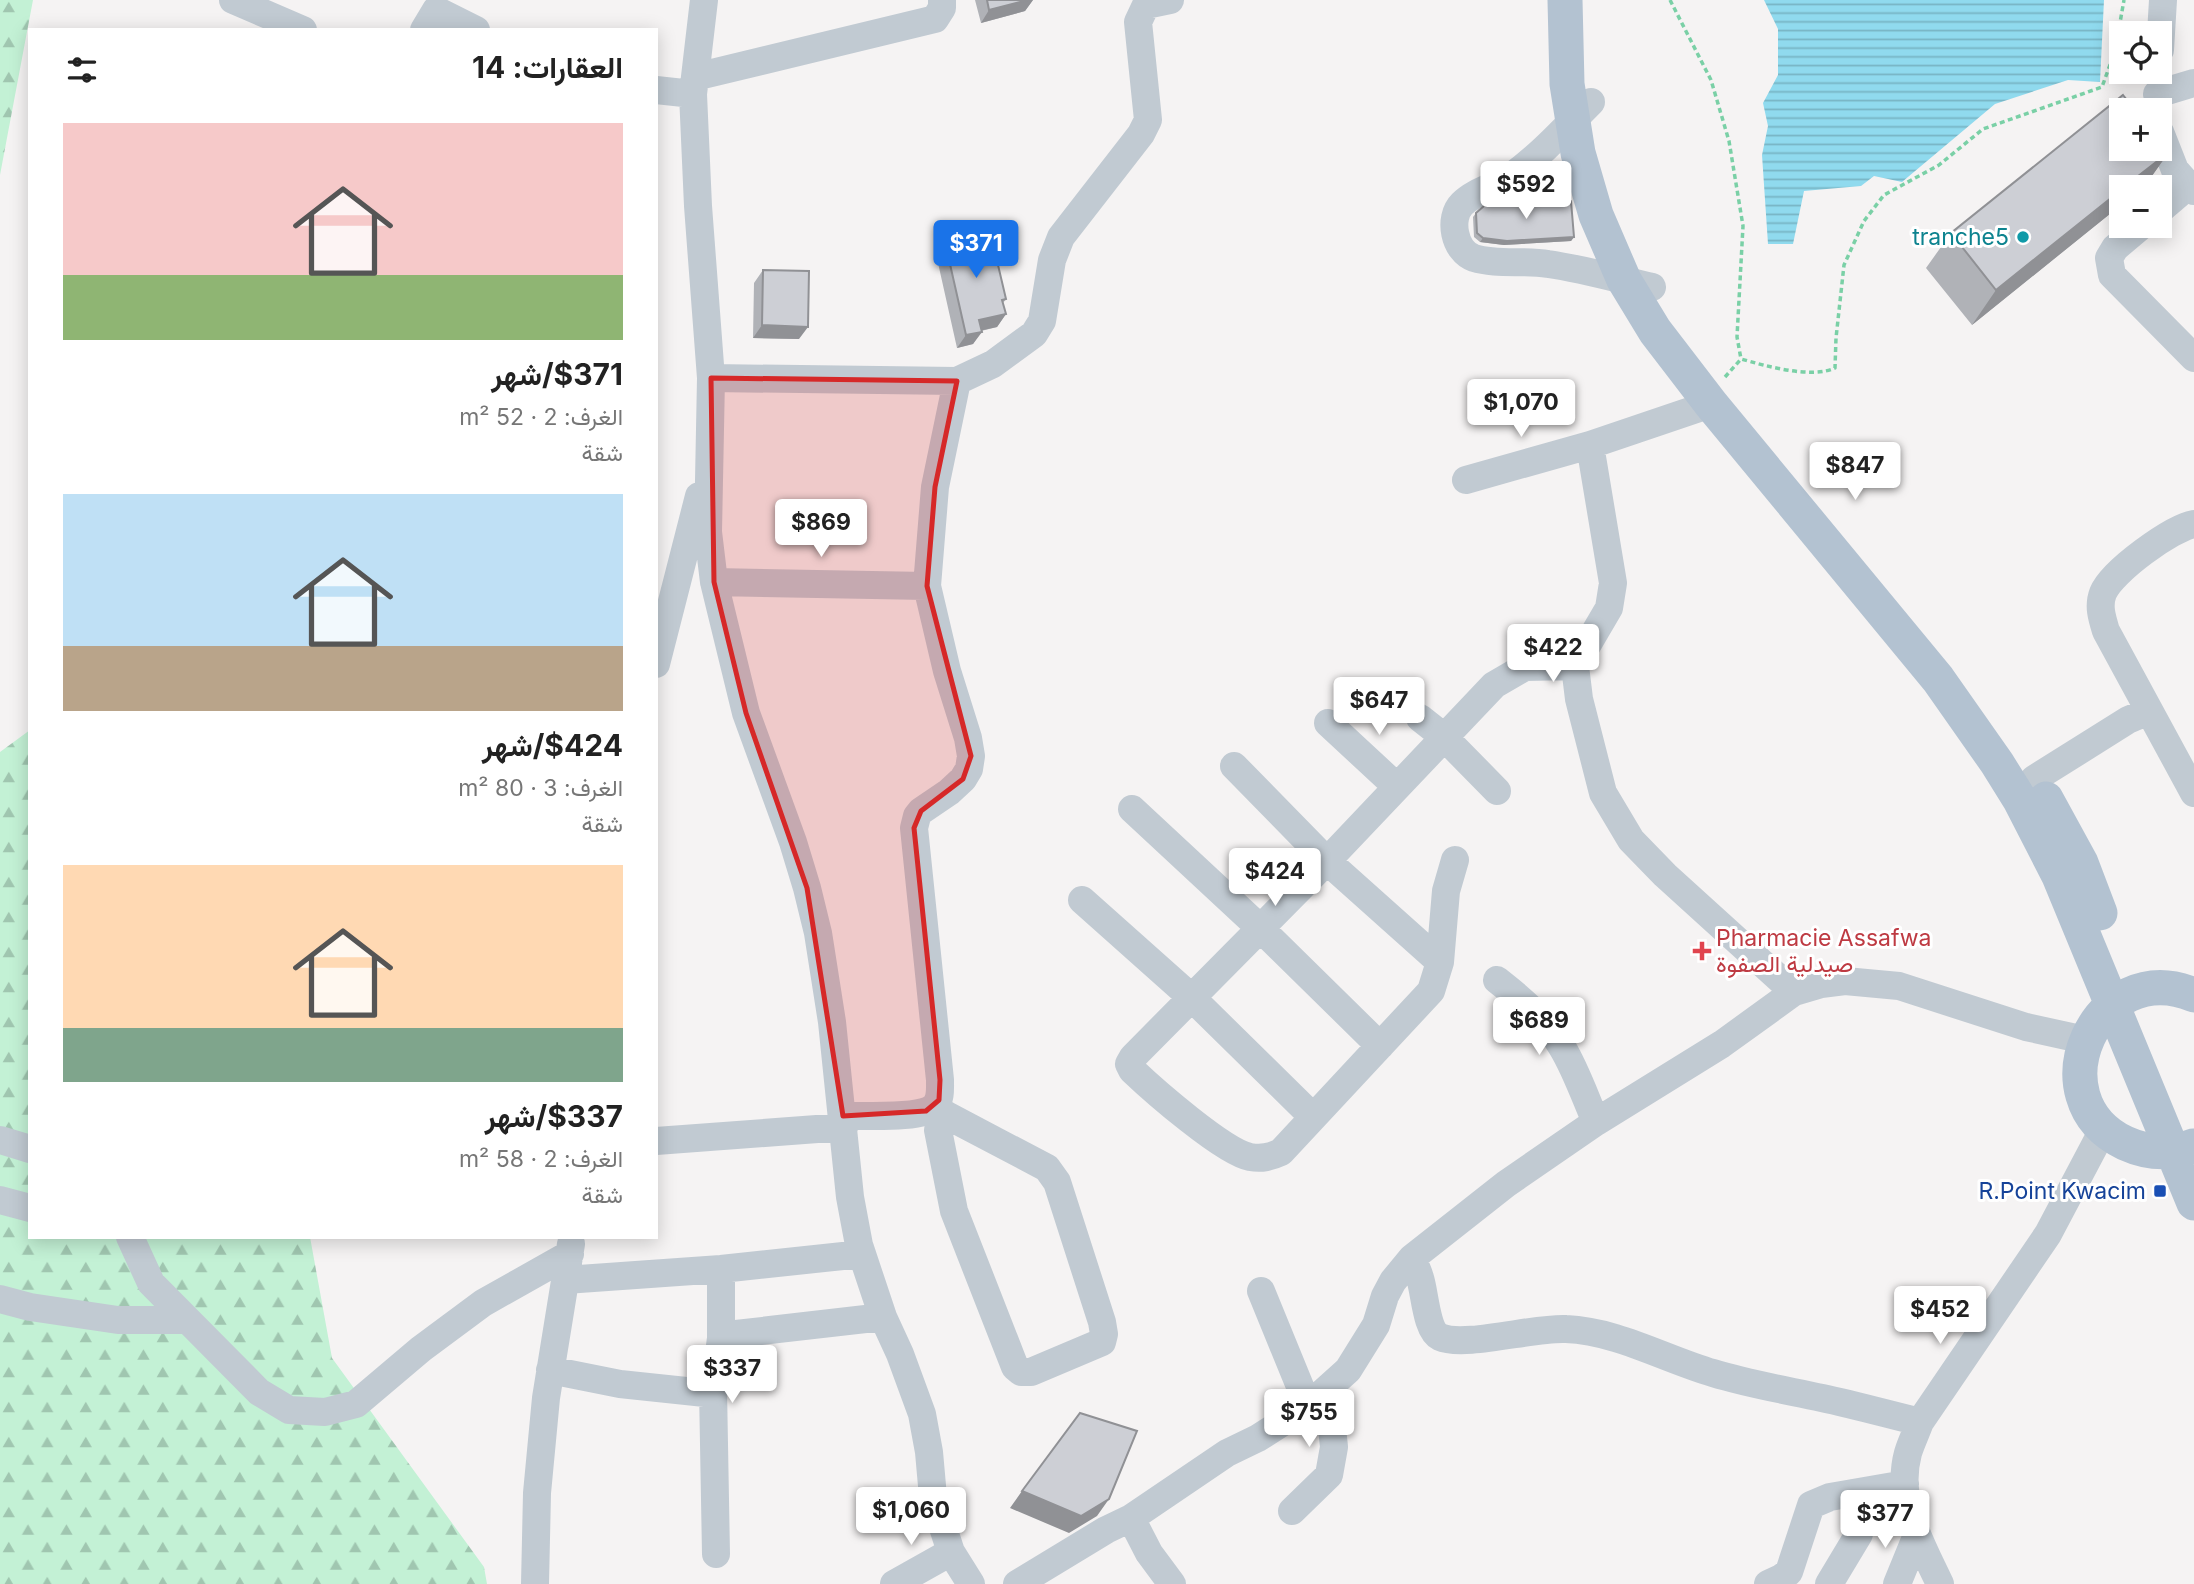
<!DOCTYPE html>
<html lang="ar">
<meta charset="utf-8">
<style>
:root{--surface:#fff;--page:#f6f6f6;--text:#222;--muted:#767676;--accent:#1a73e8}
body{margin:0;font-family:Inter,Vazirmatn,sans-serif;background:var(--page);color:var(--text);direction:rtl;height:100vh;display:flex;flex-direction:column;font-size:26px;white-space:nowrap}
*{box-sizing:border-box;margin:0}
p{font-size:23px;color:var(--muted)}
.icon{flex:none;width:38px;height:38px;fill:none;stroke:currentColor;stroke-width:2;stroke-linecap:round;stroke-linejoin:round}
.map{position:relative;flex:1;overflow:hidden;direction:ltr}
.sheet{position:absolute;left:28px;top:28px;width:630px;height:1211px;display:flex;flex-direction:column;background:var(--surface);border-radius:0px;box-shadow:0 4px 18px #0003;direction:rtl}
.sheet>*{flex:none}
.buttons{position:absolute;left:2109px;top:21px;display:grid;gap:14px}
.buttons a{display:grid;place-items:center;width:63px;height:63px;border-radius:0px;background:var(--surface);box-shadow:0 4px 18px #0003;font-size:35px}
.price{position:absolute;translate:-50% -60px;padding:0 16px;border-radius:7px;background:#fff;color:#222;font-size:23px;line-height:46px;filter:drop-shadow(0 2px 4px #0008)}
.price::after{content:'';position:absolute;left:50%;top:42px;width:21px;height:16px;margin-left:-10px;background:inherit;clip-path:polygon(0 0,100% 0,50% 100%)}
.price.current{background:var(--accent);color:#fff}
ul{padding:0;list-style:none}
li{display:grid;align-content:center;gap:14px;height:371px;padding:0 35px}
li span{display:grid;place-items:center;height:217px;border-radius:0px;color:#555}
li>.icon{margin-inline-start:auto}
span .icon{width:126px;height:126px;fill:#fffc;stroke-width:1}
li b{font-size:30px}
h2{display:flex;justify-content:space-between;align-items:center;height:84px;padding:0 35px;font-size:30px}
.map>svg:first-child{display:block}
</style>
<div class="map">
<svg width="2194" height="1584" viewBox="0 0 2194 1584">
<defs>
<pattern id="forest-firs" width="22" height="20" patternUnits="userSpaceOnUse" patternTransform="scale(1.75)"><rect width="22" height="20" fill="#c3f1d5"/><path d="M5 1l3.5 6h-7zM16 11l3.5 6h-7z" fill="#a0c6b0"/></pattern>
<pattern id="water-rules" width="6" height="5" patternUnits="userSpaceOnUse" patternTransform="scale(1.75)"><rect width="6" height="5" fill="#90daee"/><path d="M0 2.5h6" fill="none" stroke="#78b4c4"/></pattern>
</defs>
<rect width="100%" height="100%" fill="#f5f3f3"/>
<!-- forest -->
<path fill="url(#forest-firs)" d="M0,0h33l-33,175z
M30,730v507h280l22,121 152,209 3,17h-487v-832z"/>
<!-- water -->
<path fill="url(#water-rules)" d="M1764,0h340l-4,82 -32,-2 -73,24 -93,78 -28,-6 -13,10 -57,5 -11,53h-25l-6,-89 6,-29 -5,-23 15,-28v-46z"/>
<g fill="none" stroke-linecap="round" stroke-linejoin="round">
<!-- path -->
<path stroke="#7ad0a6" stroke-width="3.5" stroke-dasharray="5 3.5" stroke-linecap="butt" d="M1670,0l41,80 18,61 14,85 -6,111 4,22
M1725,377l16,-18c25,7 70,20 94,9l1,-30 8,-73 20,-44 20,-26 55,-30 44,-36 119,-42 13,-36 9,-51"/>
<!-- minor -->
<path stroke="#c1cad2" stroke-width="28" d="M233,0l70,30
M704,0l-11,94 5,112 13,172 -3,154 6,50 32,131 47,129 14,46 11,45 14,89 18,175 9,48 24,72 17,37 22,60 7,38 4,45 18,55 20,32
M424,30l12,-20 40,20
M2160,50l3,-50
M695,77l240,-58 7,-11v-8
M656,90l37,4
M2157,94l37,-11
M1591,102c-25,25 -49,52 -78,73 -15,11 -37,15 -51,29 -14,14 -8,47 12,54 22,7 50,2 74,6 35,5 70,15 104,23
M2160,132l15,38 19,21
M2160,210l29,-25
M2141,226l-26,22 -6,10 3,17 82,83
M711,378l246,3 36,-17 41,-30 8,-13 10,-61 9,-23 80,-103 7,-14 -10,-98 8,-17 24,-5
M1711,404l-121,41 23,138 -4,25 -34,58 4,33 24,94 28,47 34,35 129,117
M1466,480l124,-35
M2194,524c-22,4 -82,47 -91,69 -5,13 -1,25 3,38l88,162
M714,582l213,4
M656,664l43,-168
M1420,718l24,19 53,54
M1328,723l69,64
M1234,766l93,95 113,101
M2034,779l94,-59 21,-9
M1132,809l128,119 120,118
M1455,860l-9,31 -6,71 -9,29 -150,161c-11,5 -19,7 -31,5 -26,-5 -96,-66 -118,-87l-3,-6 4,-7 194,-196 167,-176 31,-18 50,-1
M1082,900l110,98 121,119
M1497,980c23,18 49,40 65,67 14,23 23,50 34,75
M933,1108l114,60 10,14 45,140 2,12 -2,8 -71,30h-10l-6,-5 -61,-156 -16,-81 7,-16
M843,1116c20,-1 78,4 92,-10 6,-7 5,-17 5,-26l-26,-252 3,-12 4,-5 28,-19 14,-13 6,-10 2,-13 -3,-18 -21,-67 -20,-85 8,-99 22,-106
M0,1140l30,9
M656,1141l188,-14
M0,1200l30,8
M130,1237l21,46 108,109 30,18 36,2 31,-8 65,-55 62,-46 87,-49
M1412,1258c3,7 6,13 8,20 5,15 6,52 20,59 24,11 95,-10 126,-8 51,2 99,30 147,44 36,11 72,17 109,25 33,7 65,16 98,24
M721,1269v69
M565,1280l156,-11 141,-15
M1261,1291l47,115
M0,1299l30,8 88,13h67
M550,1370l70,14 85,9 8,-4 2,-4 6,-47 6,-3 156,-18
M713,1389l3,165
M1292,1511l37,-36 5,-28 -6,-58
M1131,1518l18,35 23,31
M535,1584l2,-91 9,-95 25,-154
M894,1584l57,-32
M1017,1584l89,-54 25,-12 96,-65 31,-15 50,-32 40,-36 28,-45 9,-29 8,-15 19,-23 94,-74 90,-62 126,-78 72,-52 27,-8 24,-3 54,5 127,41 59,13
M1768,1584l13,-6 8,-6 22,-67 19,-8 75,-13
M1829,1584l30,-50 2,-22 -8,-19
M1897,1584l20,-49
M1940,1584c-19,-41 -45,-83 -32,-131 3,-10 8,-20 12,-31l128,-188 56,-106"/>
<!-- major -->
<path stroke="#b3c2d1" stroke-width="35" d="M1565,0l2,84 11,69 18,62 28,65 31,51 56,73 227,275 59,84 23,37 39,76 135,327
M2046,799l35,64 19,50
M2193,1146c-23,9 -46,7 -68,-3 -93,-44 -28,-189 69,-148"/>
</g>
<!-- wall -->
<path fill="#b0b2b7" d="M975,0h58l-8,11 -44,12z
M2169,152l-25,35h-23v18l-149,120 -46,-57 25,-35z
M1476,213l98,24 -3,4 -67,4 -24,-3 -6,-5 -1,-20z
M945,242l61,57 -3,4 3,11 -9,13 -16,4 -8,13 -16,4 -21,-94z
M763,270l36,69 -46,-1 1,-55z"/>
<!-- shaded-wall -->
<path fill="#909195" d="M1028,0h5l-8,11 -44,12 8,-13z
M2169,152l-25,35h-20z
M2121,190v15l-149,120 24,-35z
M1574,237l-3,4 -67,4 -24,-3 3,-4z
M1006,314l-9,13 -27,6 9,-13z
M762,325l46,2 -9,12 -46,-1z
M982,332l-9,12 -16,4 9,-13z
M1022,1491l87,8 -12,17 -28,17 -59,-25z"/>
<!-- building -->
<path fill="#cdcfd5" stroke="#909195" stroke-width="2" d="M987,0h41l-39,10z
M2123,95l12,15h-14v39h39v-9l9,12 -45,35h-3v3l-125,100 -45,-57z
M1571,201l3,36 -67,4 -24,-3 -6,-5 -1,-20 8,-7z
M990,231l16,68 -4,1 4,14 -27,6 3,12 -16,3 -21,-93z
M763,270l46,1 -1,56 -46,-2z
M1080,1413l57,18 -28,68 -28,17 -59,-25z"/>
<!-- marked area -->
<path fill="#d62828" fill-opacity="0.2" stroke="#d62828" stroke-width="5" stroke-linejoin="round" d="M711,378l246,3 -22,106 -8,99 44,170 -8,23 -42,32 -7,17 26,252 -1,20 -13,11 -83,5 -36,-228 -61,-175 -32,-131z"/>
<!-- markers -->
<circle fill="#0f9aa8" stroke="#fff" stroke-width="2.5" cx="2023" cy="237" r="7"/>
<path fill="#e0444e" stroke="#fff" stroke-width="2.5" d="M1698.5 940.5h7v7h7v7h-7v7h-7v-7h-7v-7h7z"/>
<rect fill="#1a4fb4" stroke="#fff" stroke-width="2.5" x="2153" y="1184" width="14" height="14" rx="3.5"/>
<g text-anchor="middle" dominant-baseline="central" stroke-width="6" stroke-linejoin="round" paint-order="stroke">
<!-- culture labels -->
<g font-size="23" fill="#0d838f" stroke="#fff" text-anchor="end">
<text x="2009" y="237">tranche5</text>
</g>
<!-- health labels -->
<g font-size="23" fill="#be3a42" stroke="#fff" text-anchor="start">
<text x="1716" y="938">Pharmacie Assafwa<tspan x="1716" dy="26">صيدلية الصفوة</tspan></text>
</g>
<!-- transit labels -->
<g font-size="23" fill="#164399" stroke="#fff" text-anchor="end">
<text x="2146" y="1191">R.Point Kwacim</text>
</g>
</g>
</svg>
<div class="buttons">
<a><svg class="icon" aria-label="locate" viewBox="0 0 24 24"><circle cx="12" cy="12" r="6"/><path d="M12 2v4M12 18v4M2 12h4M18 12h4"/></svg></a>
<a>+</a>
<a>−</a>
</div>
<b class="price" style="left:1526px;top:221px">$592</b>
<b class="price current" style="left:976px;top:280px">$371</b>
<b class="price" style="left:1521px;top:439px">$1,070</b>
<b class="price" style="left:1855px;top:502px">$847</b>
<b class="price" style="left:821px;top:559px">$869</b>
<b class="price" style="left:1553px;top:684px">$422</b>
<b class="price" style="left:1379px;top:737px">$647</b>
<b class="price" style="left:1275px;top:908px">$424</b>
<b class="price" style="left:1539px;top:1057px">$689</b>
<b class="price" style="left:1940px;top:1346px">$452</b>
<b class="price" style="left:732px;top:1405px">$337</b>
<b class="price" style="left:1309px;top:1449px">$755</b>
<b class="price" style="left:911px;top:1547px">$1,060</b>
<b class="price" style="left:1885px;top:1550px">$377</b>
<section class="sheet">
<h2>العقارات: 14<svg class="icon" aria-label="filters" viewBox="0 0 24 24"><path d="M4 7h16M4 17h16"/><circle cx="9" cy="7" r="2"/><circle cx="15" cy="17" r="2"/></svg></h2>
<ul>
<li><span style="background:linear-gradient(#f6c9c9 70%,#8fb573 0)"><svg class="icon" aria-label="home" viewBox="0 0 24 24"><path d="M3 11l9-7 9 7M6 9v11h12V9"/></svg></span><div><b>$371/شهر</b><p>الغرف: 2 · 52 m²</p><p>شقة</p></div></li>
<li><span style="background:linear-gradient(#bfe0f5 70%,#b9a48a 0)"><svg class="icon" aria-label="home" viewBox="0 0 24 24"><path d="M3 11l9-7 9 7M6 9v11h12V9"/></svg></span><div><b>$424/شهر</b><p>الغرف: 3 · 80 m²</p><p>شقة</p></div></li>
<li><span style="background:linear-gradient(#ffd9b3 75%,#7fa58c 0)"><svg class="icon" aria-label="home" viewBox="0 0 24 24"><path d="M3 11l9-7 9 7M6 9v11h12V9"/></svg></span><div><b>$337/شهر</b><p>الغرف: 2 · 58 m²</p><p>شقة</p></div></li>
</ul>
</section>
</div>
